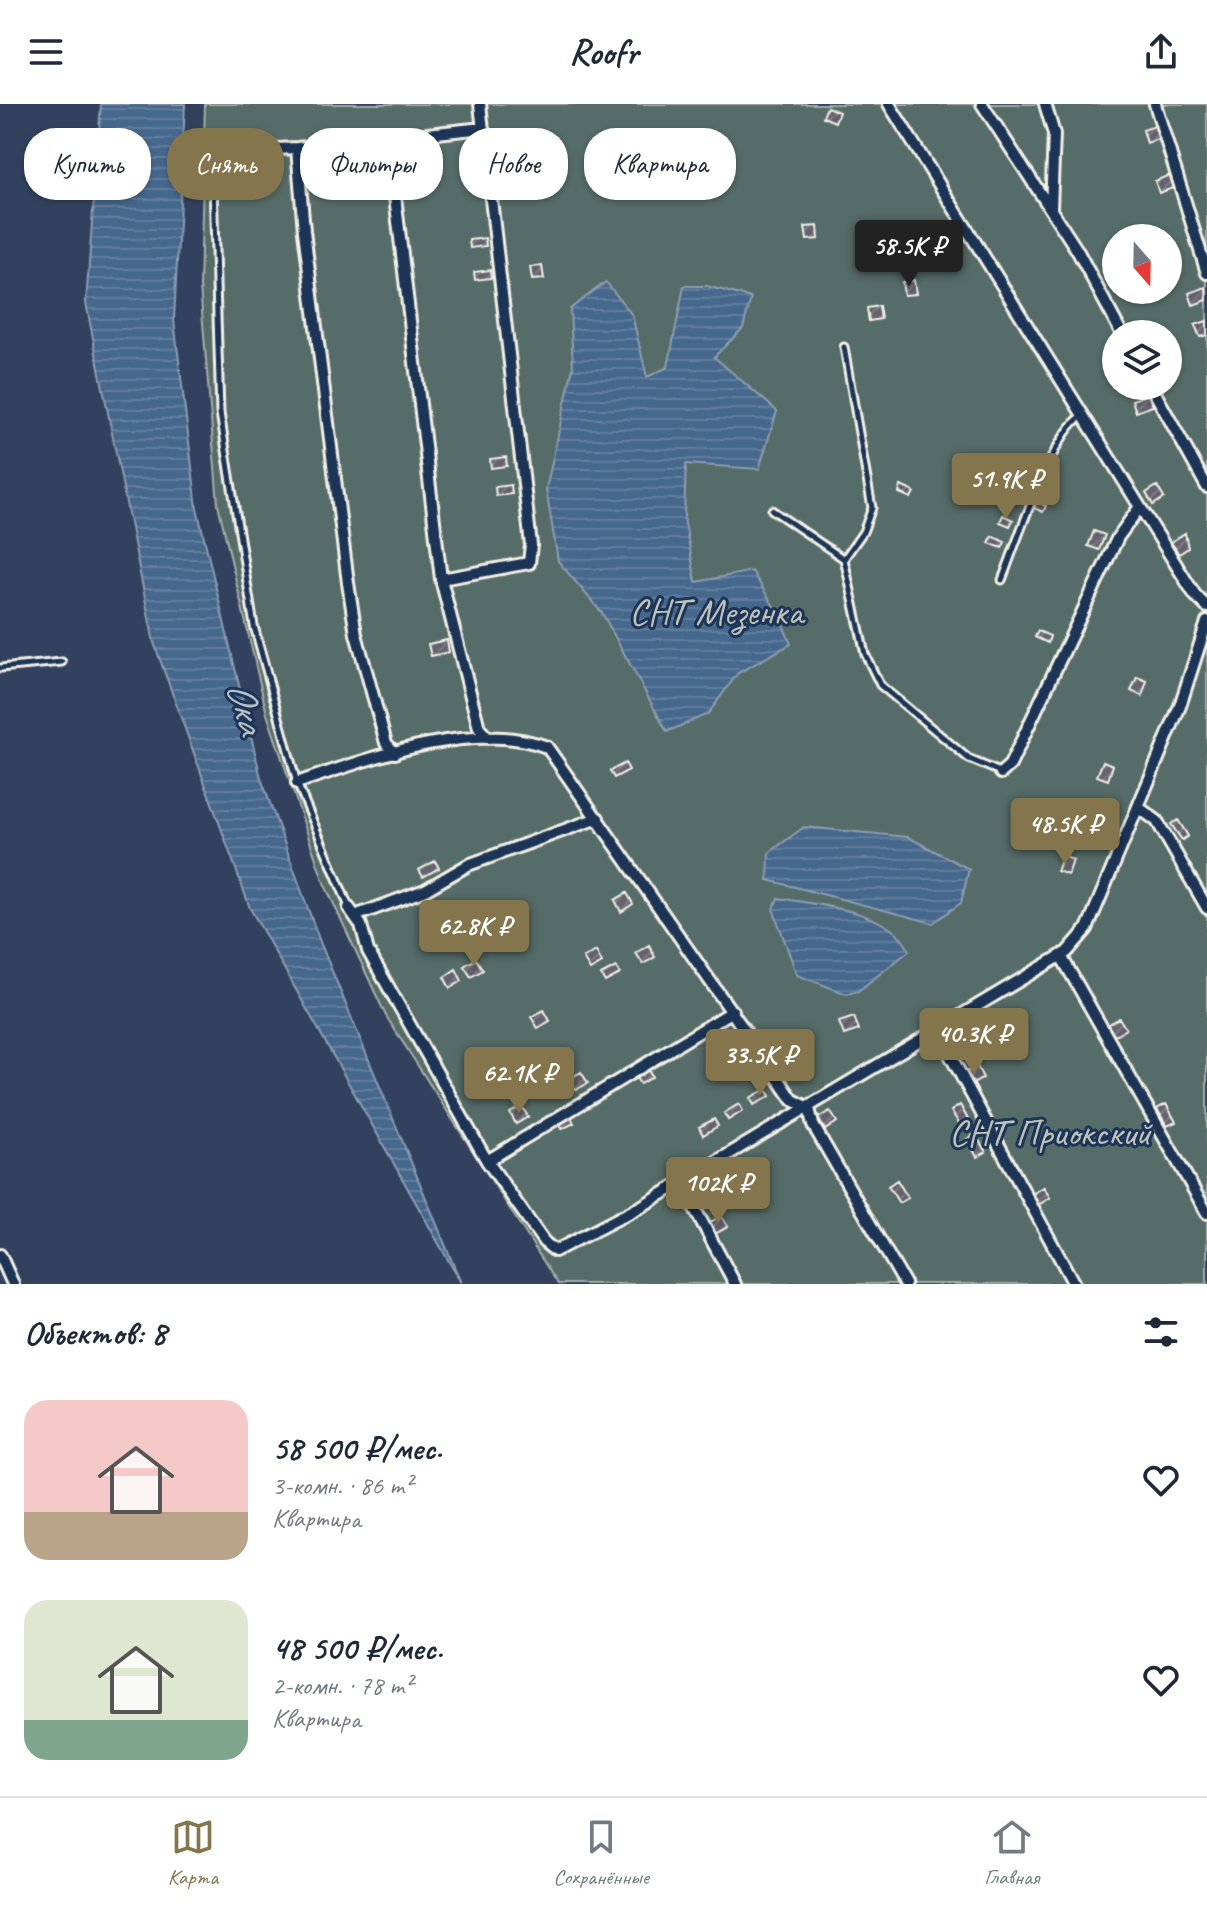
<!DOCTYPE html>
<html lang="ru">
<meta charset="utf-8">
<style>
:root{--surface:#fff;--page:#f2f2f3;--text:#1f2937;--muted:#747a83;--line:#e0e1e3;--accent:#84754c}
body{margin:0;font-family:Caveat,sans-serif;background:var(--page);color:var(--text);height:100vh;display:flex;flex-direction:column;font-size:30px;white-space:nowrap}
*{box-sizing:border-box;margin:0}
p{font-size:26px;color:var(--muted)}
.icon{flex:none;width:44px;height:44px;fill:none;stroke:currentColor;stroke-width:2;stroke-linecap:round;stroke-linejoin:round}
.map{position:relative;height:1180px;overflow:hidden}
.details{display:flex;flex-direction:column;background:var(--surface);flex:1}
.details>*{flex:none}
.top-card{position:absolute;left:24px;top:24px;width:800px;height:72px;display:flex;gap:16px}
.needle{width:52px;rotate:160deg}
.fabs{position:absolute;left:1102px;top:120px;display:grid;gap:16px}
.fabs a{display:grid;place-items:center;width:80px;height:80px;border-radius:50%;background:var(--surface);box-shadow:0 2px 6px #0004;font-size:40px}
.price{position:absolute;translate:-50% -68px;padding:0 18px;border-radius:8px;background:var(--accent);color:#fff;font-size:26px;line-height:52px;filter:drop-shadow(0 2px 4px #0008)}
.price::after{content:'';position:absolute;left:50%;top:48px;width:24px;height:18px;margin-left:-12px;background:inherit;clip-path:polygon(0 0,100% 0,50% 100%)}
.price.selected{background:#222;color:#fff}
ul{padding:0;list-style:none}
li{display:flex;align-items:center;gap:24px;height:200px;padding:0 24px}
li span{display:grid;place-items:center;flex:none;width:224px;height:160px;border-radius:24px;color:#555}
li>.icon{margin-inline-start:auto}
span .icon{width:96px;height:96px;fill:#fffc;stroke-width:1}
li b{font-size:34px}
h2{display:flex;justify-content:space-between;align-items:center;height:96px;padding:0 24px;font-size:34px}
.tag{padding:0 28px;border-radius:32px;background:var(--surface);box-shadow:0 2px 6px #0004;font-size:28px;line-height:72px}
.tag.selected{background:var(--accent);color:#fff}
header{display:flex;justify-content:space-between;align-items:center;height:104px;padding:0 24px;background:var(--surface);font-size:36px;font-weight:600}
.menu{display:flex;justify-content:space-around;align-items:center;height:112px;border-top:2px solid var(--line);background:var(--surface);font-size:22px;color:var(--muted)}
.menu a{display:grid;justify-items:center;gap:4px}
.menu .selected{color:var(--accent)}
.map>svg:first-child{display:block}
</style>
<header><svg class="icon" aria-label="menu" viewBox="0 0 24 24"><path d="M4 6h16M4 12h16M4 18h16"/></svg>Roofr<svg class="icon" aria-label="share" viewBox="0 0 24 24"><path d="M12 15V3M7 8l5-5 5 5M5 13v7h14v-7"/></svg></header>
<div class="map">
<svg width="1207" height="1180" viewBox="0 0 1207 1180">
<defs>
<pattern id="water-rules" width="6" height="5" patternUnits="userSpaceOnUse" patternTransform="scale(2)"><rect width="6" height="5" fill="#47678d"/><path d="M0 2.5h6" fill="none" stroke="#627d9d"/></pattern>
<pattern id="building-hatch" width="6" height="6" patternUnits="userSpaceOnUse" patternTransform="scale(2)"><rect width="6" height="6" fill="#64626e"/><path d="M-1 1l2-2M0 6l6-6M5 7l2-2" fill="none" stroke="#7b7983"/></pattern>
</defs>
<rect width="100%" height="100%" fill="#32425e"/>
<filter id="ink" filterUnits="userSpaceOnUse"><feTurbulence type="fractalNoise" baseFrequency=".0125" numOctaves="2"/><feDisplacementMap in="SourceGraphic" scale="16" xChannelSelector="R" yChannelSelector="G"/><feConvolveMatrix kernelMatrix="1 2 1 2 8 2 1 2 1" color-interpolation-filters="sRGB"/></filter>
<g filter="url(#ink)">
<!-- garden -->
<path fill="#576c68" stroke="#a6aea8" stroke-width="2" fill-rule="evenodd" d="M205,0h1002v1180h-649l-172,-268 -62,-133 -57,-169 -49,-210 -18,-217zM1116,134h52v52h-52zM1116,230h52v52h-52z"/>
<!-- water -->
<path fill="url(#water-rules)" stroke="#8c9eb1" stroke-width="2" d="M101,0h84l-11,216 23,188 64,270 59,164 141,341 -211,-375 -96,-265 -68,-340z
M606,178l26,33 15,62 21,-10 16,-81h23l44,12 -8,30 -29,29 63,54 -18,58 -73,-5 -2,54 12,64 56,-11 27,44 12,29 -53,29 -30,41 -41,18 -65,-119 -44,-52 -12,-72 27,-122 -3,-58z
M804,723l104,10 61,32 -8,34 -28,20 -165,-43 1,-27z
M778,794c39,7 115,12 131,53l-51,40 -11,3 -50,-19 -24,-66z"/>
<!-- building -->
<path fill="url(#building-hatch)" stroke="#f4f1e8" stroke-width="2" d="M827,3l12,5 -4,10 -12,-5z
M1160,20l4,13 -17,6 -4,-13z
M1172,70l4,13 -17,6 -4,-12z
M818,122l1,13 -12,1 -2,-13z
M485,134l1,8 -16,2 -1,-8z
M898,136l2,13 -12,2 -2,-13z
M542,162l2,13 -12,1 -2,-13z
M490,166l1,8 -16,2 -1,-8z
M914,176l2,14 -12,1 -2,-13z
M1206,183l1,13 -14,5 -4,-12z
M879,202l2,13 -12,2 -2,-13z
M1207,217v14l-7,2 -5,-12z
M1149,290l4,12 -17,6 -4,-12z
M506,353l1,9 -16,2 -1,-9z
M511,381l1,9 -16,2 -1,-9z
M901,382l13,6 -3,6 -12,-5z
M1157,382l7,12 -11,7 -7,-12z
M1035,397l11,5 -3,6 -11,-5z
M1003,411l10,5 -3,6 -10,-4z
M1094,427l11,4 -6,15 -11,-4z
M1185,429l3,15 -9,6 -8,-12z
M992,432l13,6 -3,6 -13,-5z
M1038,527l12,5 -2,7 -13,-6z
M447,536l2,12 -18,4 -3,-12z
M1137,573l10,4 -5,15 -11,-5z
M1103,657l10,4 -5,15 -11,-4z
M625,659l4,7 -15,8 -4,-7z
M1178,716l10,16 -6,4 -11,-16z
M1063,752l10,4 -5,15 -11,-4z
M435,757l4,7 -16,9 -4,-7z
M627,789l6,11 -12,8 -6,-12z
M482,806l7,11 -12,7 -7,-11z
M649,841l6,12 -12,7 -7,-11z
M596,847l6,12 -12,7 -7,-12z
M476,855l7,11 -12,7 -7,-11z
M616,863l4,7 -15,8 -4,-7z
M456,865l6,12 -12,7 -6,-11z
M544,906l6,11 -12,7 -7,-11z
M854,913l5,13 -15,5 -5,-13z
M1119,914l7,11 -12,7 -7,-11z
M646,962l6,11 -12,7 -7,-11z
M977,962l6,12 -12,7 -6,-12z
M581,968l7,11 -12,7 -7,-11z
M766,985l4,7 -16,9 -4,-7z
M739,1000l4,7 -15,9 -4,-7z
M1166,1000l10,18 -9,4 -10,-17z
M960,1001l10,18 -8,5 -11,-17z
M522,1002l6,11 -12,7 -6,-11z
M568,1007l6,12 -12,6 -6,-11z
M830,1007l7,11 -12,8 -7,-12z
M714,1015l4,7 -15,9 -4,-8z
M975,1030l11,18 -9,5 -10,-18z
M897,1076l11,18 -9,5 -11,-17z
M1044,1083l6,11 -12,7 -6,-11z
M721,1112l7,11 -13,7 -6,-11z"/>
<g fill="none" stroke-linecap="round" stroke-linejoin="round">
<defs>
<path id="lane" d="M231,47l-19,1 8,261 34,213 43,157 52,124
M772,406l72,49 21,95 15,31 89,74 31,13
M844,455l19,-27 9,-24 -28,-161
M1002,476c14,-35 51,-151 82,-165
M0,564l62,-6"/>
<path id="street" d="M889,0l306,491 12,12
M982,0l95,146 45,84
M1045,0l9,30 -3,74
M1155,0l52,169
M388,34l53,441 38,149 9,10
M297,44l7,83 44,352 8,51 30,109 9,10
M232,47l65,-3 186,-20
M1151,282l56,101
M441,475l88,-16 2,-18 -51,-441
M1001,669l9,-8 108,-228 21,-29
M297,679c71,-24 177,-64 250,-36l246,353 16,8 4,17 92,159
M1138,703l19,14 50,87
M349,804l12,17 7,26 119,210
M355,812l70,-26 43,-25 130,-47
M1061,852l146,257
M733,907l-246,150 57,81 11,9 87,-45 425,-254 20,-23 93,-223 27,-84
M940,926l3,12 131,242
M681,1079l54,101
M0,1151l13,29"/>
</defs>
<!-- lane casing -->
<use href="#lane" stroke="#f4f1e8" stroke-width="11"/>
<!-- street casing -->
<use href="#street" stroke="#f4f1e8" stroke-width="16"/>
<!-- lane -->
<use href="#lane" stroke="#1d3557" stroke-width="5"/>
<!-- street -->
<use href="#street" stroke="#1d3557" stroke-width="10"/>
</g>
</g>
<g text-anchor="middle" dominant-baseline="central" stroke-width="6" stroke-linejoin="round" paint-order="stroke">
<!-- park labels -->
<g font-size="38" fill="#bdc2bb" stroke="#1d3557">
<text x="716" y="507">СНТ Мезенка</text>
<text x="1050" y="1028">СНТ Приокский</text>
</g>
<!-- water labels -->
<g font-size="40" font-style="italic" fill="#b7c1c8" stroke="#1d3557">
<text transform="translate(246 603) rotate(74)">Ока</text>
</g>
</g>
</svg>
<div class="fabs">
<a><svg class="needle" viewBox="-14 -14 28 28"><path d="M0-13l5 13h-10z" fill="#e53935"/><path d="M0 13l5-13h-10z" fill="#747a83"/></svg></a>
<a><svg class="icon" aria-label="layers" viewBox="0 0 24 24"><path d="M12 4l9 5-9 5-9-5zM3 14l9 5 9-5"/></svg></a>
</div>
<b class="price selected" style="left:909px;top:184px">58.5K ₽</b>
<b class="price" style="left:1006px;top:417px">51.9K ₽</b>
<b class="price" style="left:1065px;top:762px">48.5K ₽</b>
<b class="price" style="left:474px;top:864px">62.8K ₽</b>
<b class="price" style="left:974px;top:972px">40.3K ₽</b>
<b class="price" style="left:760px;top:993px">33.5K ₽</b>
<b class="price" style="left:519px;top:1011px">62.1K ₽</b>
<b class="price" style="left:718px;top:1121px">102K ₽</b>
<div class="top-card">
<a class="tag">Купить</a>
<a class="tag selected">Снять</a>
<a class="tag">Фильтры</a>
<a class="tag">Новое</a>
<a class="tag">Квартира</a>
</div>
</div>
<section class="details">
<h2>Объектов: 8<svg class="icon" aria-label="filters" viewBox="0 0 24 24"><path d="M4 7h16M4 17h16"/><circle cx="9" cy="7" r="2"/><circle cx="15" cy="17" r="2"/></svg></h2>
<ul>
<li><span style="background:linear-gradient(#f6c9c9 70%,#b9a48a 0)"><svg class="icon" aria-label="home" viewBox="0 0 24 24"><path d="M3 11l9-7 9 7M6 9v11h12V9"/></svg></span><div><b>58 500 ₽/мес.</b><p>3-комн. · 86 m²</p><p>Квартира</p></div><svg class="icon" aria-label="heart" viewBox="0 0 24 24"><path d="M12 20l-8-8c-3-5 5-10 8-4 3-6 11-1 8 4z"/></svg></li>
<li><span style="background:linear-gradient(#dfe7d0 75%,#7fa58c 0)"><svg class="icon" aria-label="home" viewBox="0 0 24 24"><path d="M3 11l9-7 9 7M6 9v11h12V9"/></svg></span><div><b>48 500 ₽/мес.</b><p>2-комн. · 78 m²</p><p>Квартира</p></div><svg class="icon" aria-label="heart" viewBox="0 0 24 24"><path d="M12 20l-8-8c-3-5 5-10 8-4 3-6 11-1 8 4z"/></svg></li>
</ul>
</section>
<nav class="menu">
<a class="selected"><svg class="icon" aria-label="map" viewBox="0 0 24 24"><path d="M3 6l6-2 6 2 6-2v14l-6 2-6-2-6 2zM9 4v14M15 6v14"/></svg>Карта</a>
<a><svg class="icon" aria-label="saved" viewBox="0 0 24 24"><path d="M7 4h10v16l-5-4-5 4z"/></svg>Сохранённые</a>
<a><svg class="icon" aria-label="home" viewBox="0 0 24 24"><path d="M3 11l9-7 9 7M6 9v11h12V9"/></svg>Главная</a>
</nav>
